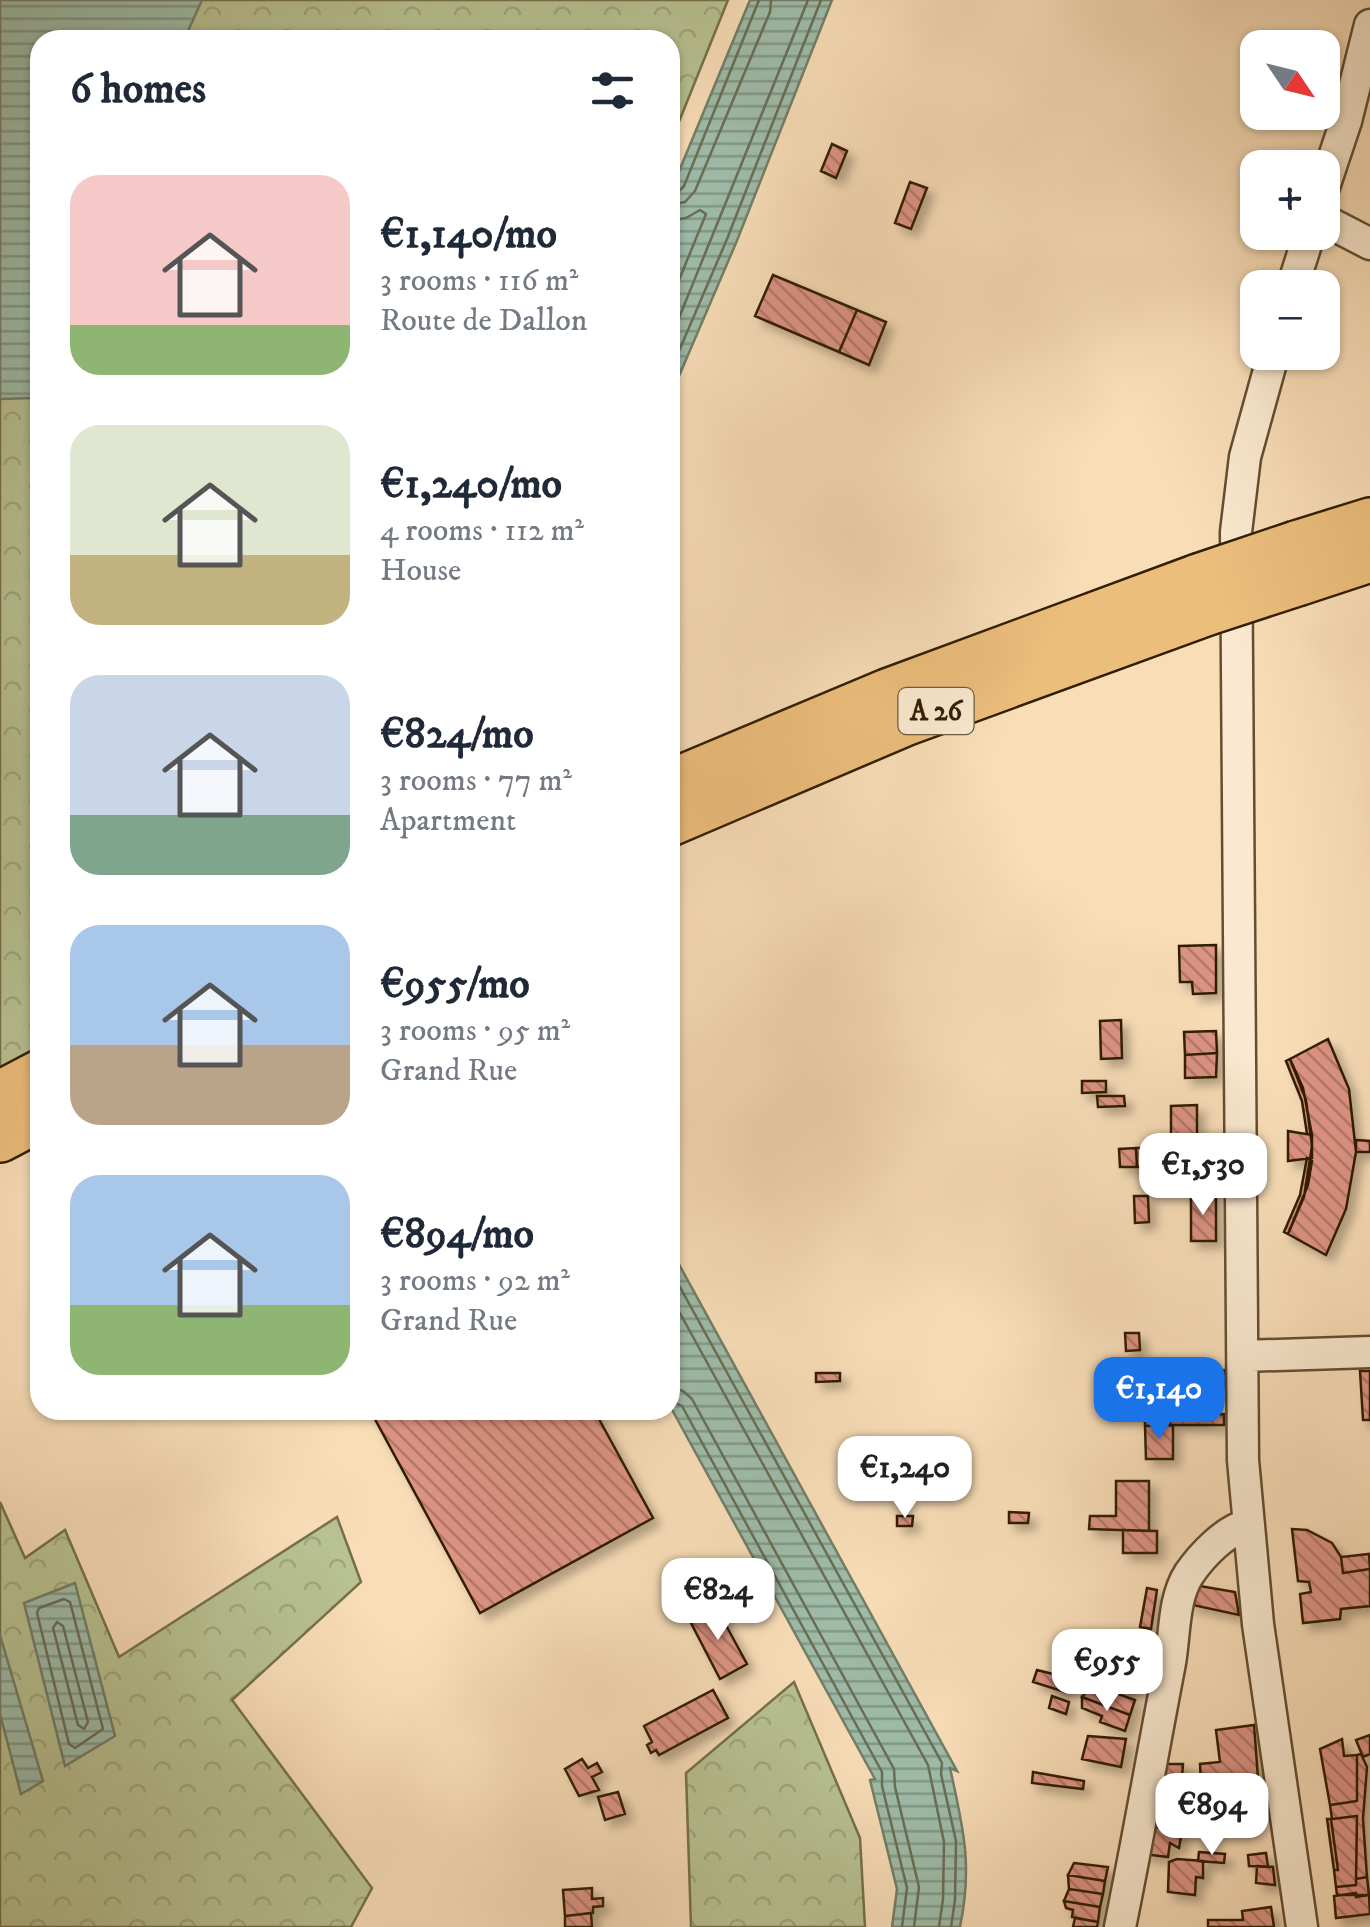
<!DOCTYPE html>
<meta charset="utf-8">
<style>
:root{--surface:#fff;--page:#f6f6f7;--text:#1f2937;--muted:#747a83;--accent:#1a73e8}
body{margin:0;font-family:"IM FELL DW Pica",serif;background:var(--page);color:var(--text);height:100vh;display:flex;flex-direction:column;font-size:38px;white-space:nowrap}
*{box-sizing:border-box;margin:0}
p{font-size:32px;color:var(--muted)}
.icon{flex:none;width:55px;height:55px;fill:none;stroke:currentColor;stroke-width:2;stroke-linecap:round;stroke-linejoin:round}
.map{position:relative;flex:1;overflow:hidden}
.drawer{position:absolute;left:30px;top:30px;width:650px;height:1390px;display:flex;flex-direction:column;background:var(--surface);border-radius:30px;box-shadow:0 2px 8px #0004}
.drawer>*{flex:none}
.needle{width:65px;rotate:125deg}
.fabs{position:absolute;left:1240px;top:30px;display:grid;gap:20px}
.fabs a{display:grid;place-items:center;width:100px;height:100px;border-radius:20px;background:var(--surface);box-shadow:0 2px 8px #0004;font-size:50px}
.price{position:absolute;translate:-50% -85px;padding:0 22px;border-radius:20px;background:#fff;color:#222;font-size:32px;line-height:65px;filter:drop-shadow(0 2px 5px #0008)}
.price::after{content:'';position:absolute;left:50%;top:60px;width:30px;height:22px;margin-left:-15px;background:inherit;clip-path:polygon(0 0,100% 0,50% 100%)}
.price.active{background:var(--accent);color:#fff}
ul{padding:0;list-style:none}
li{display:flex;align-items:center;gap:30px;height:250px;padding:0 40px}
li span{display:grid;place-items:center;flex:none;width:280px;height:200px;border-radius:30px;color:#555}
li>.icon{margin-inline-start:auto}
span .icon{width:120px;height:120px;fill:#fffc;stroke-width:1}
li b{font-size:42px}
h2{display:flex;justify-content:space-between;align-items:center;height:120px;padding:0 40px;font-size:42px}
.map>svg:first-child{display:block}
</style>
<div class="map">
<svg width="1370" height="1927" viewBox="0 0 1370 1927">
<defs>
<pattern id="forest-crowns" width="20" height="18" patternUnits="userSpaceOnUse" patternTransform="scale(2.5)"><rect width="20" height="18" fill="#b8c292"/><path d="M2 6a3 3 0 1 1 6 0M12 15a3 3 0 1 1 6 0" fill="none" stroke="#9fa67c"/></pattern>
<pattern id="water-rules" width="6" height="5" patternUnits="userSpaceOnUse" patternTransform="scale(2.5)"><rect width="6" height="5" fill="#9ebdaa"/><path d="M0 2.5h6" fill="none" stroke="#819988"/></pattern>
<pattern id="building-back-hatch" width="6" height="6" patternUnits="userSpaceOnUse" patternTransform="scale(2.5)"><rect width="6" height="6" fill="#dc9384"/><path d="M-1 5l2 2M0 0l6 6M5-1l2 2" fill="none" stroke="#b3776a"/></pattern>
<filter id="shadow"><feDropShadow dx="7" dy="7" stdDeviation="5" flood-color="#0004"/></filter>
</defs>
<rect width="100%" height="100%" fill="#f8ddb7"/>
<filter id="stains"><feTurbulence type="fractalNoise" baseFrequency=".002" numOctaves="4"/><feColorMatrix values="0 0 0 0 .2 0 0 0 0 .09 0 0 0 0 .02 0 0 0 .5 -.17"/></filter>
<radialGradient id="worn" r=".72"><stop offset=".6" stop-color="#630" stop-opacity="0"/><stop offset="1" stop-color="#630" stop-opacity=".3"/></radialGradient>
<!-- forest -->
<path fill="url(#forest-crowns)" stroke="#75704a" stroke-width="2.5" d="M0,0h728l-58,144v-104h-630v1008l-40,20z
M0,1502l25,56 40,-28 54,127 218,-140 24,65 -129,118 140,188 -21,39h-351z
M794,1682l66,156 5,89h-174l-5,-154z"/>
<!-- water -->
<path fill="url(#water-rules)" stroke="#737e67" stroke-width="2.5" d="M0,0h202l-18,40h-144v329l-7,29 -33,1z
M750,0h82l-96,243 -66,154v-204z
M670,1248l287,523 -7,-3c13,59 23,97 10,159h-68l5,-38 -27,-109 5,-1 -205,-373z
M75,1583l40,153 -50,30 -41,-163z
M0,1635l43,146 -22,13 -21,-80z"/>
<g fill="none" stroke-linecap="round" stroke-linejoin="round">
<!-- shore -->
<path stroke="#686e56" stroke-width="2.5" d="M670,193l8,-1 6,-6 75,-186
M670,205l15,-3 10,-11 75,-179 1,-12
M670,221l16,-3 14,-8 6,4 -36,88
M670,340l138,-340
M670,372l57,-133 94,-239
M670,1269l272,494 -1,11 15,67 -1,59 -4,27
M670,1295l258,470 16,77 -1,57 -4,28
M670,1387l13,4 9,8 202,370 1,18 24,100 -5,40
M670,1400l12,6 200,366v14l25,102 -5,39
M64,1599l6,3 33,127 -28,19 -6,-4 -32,-131 2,-5z
M57,1622l6,4 25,96 -4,7 -6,-4 -25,-97z"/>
</g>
<!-- building -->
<path fill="url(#building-back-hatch)" stroke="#321f03" stroke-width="2.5" filter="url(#shadow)" d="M832,144l15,7 -11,27 -15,-7z
M910,182l17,6 -16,41 -16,-6z
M773,275l84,35 -18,42 -84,-36z
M857,310l29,12 -17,43 -30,-13z
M1216,945v48l-23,1 -1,-12h-12l-1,-36z
M1121,1020l1,38 -21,1 -1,-38z
M1216,1031l1,22 -32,2 -1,-23z
M1328,1039l21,50 7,63 -10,57 -20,46 -38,-21 16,-37 8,-51 -6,-46 -16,-41z
M1217,1053l-1,24 -31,1v-23z
M1290,1059l13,29 9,47 -5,-1 -5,-33 -16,-40z
M1082,1081h24v11l-24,1z
M1097,1096h27l1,10 -27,1z
M1197,1105v39h-26v-38z
M1288,1131l24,4v23l-24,3z
M1356,1140l14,1v11h-14z
M1136,1148l1,19h-17l-1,-18z
M1136,1148h14l1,18 -14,1z
M1307,1158l5,3 -4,24 -20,49 -4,-2 16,-37z
M1185,1163h31v21h-32z
M1191,1195h25v46h-25z
M1134,1196h14l1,26 -14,1z
M1125,1333h14l1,17 -14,1z
M1225,1370v18h-10l-1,4 -26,-3 -1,-18z
M1360,1371h10v49h-7z
M816,1373h24v8l-24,1z
M1188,1402v13l36,-1v11h-54l-1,-22z
M370,1410h224l59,108 -173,95z
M1170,1417v8l-25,1v-8z
M1170,1425l3,1v33h-27l-1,-33z
M1116,1481h33v50l-60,-2 1,-13h26z
M1009,1512l20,1 -1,10h-19z
M897,1516h16l-1,10h-15z
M1292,1529l15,1 25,13 9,14 2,16 27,-4v37l-29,3 -1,10 -37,4 -3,-29 11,-2 -2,-10 -11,-1z
M1123,1530l34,1v22h-34z
M1369,1554l1,15 -27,4 -2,-16z
M1200,1586l35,6 4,23 -51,-11z
M1147,1588l10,2 -6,39 -11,-2z
M716,1607l31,57 -27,15 -30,-58z
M1115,1633l25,7 -5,26 -50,-11 1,-13 19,8 3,-12 6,1z
M1110,1660l25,6 -5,27 -46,-13 3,-7 18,8z
M1037,1670l32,8 -4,14 -32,-10z
M1089,1689l14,5 1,-5 31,11 -5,15 -48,-18z
M713,1690l15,28 -69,37 -3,-5 -5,3 -4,-8 5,-3 -8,-16z
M1052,1696l17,6 -3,12 -17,-6z
M1082,1697l48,18 -5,16 -25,-9 2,-6 -20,-8z
M1254,1725l4,53 -57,7 -1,-21 20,-2 -4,-32z
M1370,1735v19l-7,3 -7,-17z
M1088,1736l38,3 -5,28 -39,-8z
M1342,1739l2,17 13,-1v46l-27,4 -10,-56z
M1361,1754l6,13 -4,52 4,58 -11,2 1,-63 -25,3 -2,-14 27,-4v-46z
M582,1759l6,9 9,-5 5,9 -10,5 7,13 -20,6 -14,-27z
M1163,1764h20l-1,14 -20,-1z
M1033,1772l51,9 -1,8 -51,-6z
M1258,1778l3,20 -34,4 -1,-6 -8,1 -2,-14z
M618,1792l7,22 -20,6 -7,-23z
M1357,1816l-1,69 -20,2 -2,-17h4l-7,-51z
M1327,1819h4l7,51h-4z
M1148,1826l34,5 -3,17 -9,-5 -2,14 -25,-3z
M1199,1852l26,2 -1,9 -26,-2z
M1266,1853l2,14 -19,-1 -1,-11z
M1177,1859l26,2v17l-7,-1 -1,18 -27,-3 1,-30z
M1074,1863l34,4 -3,14 -37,-6z
M1257,1866l16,1 2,18 -19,-2z
M1068,1875l37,6 -2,13 -34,-5z
M1367,1877l2,18h-32l-1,-8 20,-2v-6z
M592,1888v11l11,-1v8l-10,1v6l-28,3 -2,-26z
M1069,1889l34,5 -3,13 -36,-6z
M1356,1893v4l13,-2 1,19 -34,4 -2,-22z
M1064,1901l36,6 -2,15 -26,-5 1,-7 -7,-2z
M1271,1907l3,20h-66v-7h35l-1,-9z
M591,1913l1,14h-27v-11z
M1075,1918l23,4 -1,5h-24z"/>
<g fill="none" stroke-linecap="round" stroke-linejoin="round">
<defs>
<path id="minor" d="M1322,193l24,-72 24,-96
M1322,219l48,25
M1292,288l18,-56
M1274,352l-29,105 -9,75 7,928 15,164 44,303
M1243,1356l127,-4
M1120,1927c18,-88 33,-176 50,-264 5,-29 3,-64 19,-89 13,-19 36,-43 58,-49"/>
<path id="highway" d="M1296,544l74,-23
M1300,582l70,-23
M670,783l217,-91 311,-115
M670,823l237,-101 301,-110
M0,1094l40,-21
M0,1139l40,-21"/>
</defs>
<!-- minor casing -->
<use href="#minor" stroke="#644e30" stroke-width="35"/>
<!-- highway casing -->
<use href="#highway" stroke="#321f03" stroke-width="50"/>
<!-- minor -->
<use href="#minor" stroke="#fae9d0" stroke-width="30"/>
<!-- highway -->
<use href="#highway" stroke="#ecbe7c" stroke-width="45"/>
<defs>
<path id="highway-bridge" d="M1198,577l98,-33
M1208,612l92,-30"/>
</defs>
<!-- highway-bridge casing -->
<use href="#highway-bridge" stroke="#321f03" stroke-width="50" stroke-linecap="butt"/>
<!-- highway-bridge -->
<use href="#highway-bridge" stroke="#ecbe7c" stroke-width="45"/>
</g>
<g text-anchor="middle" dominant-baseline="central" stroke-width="8" stroke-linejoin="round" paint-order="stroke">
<!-- shield labels -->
<rect fill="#fae9d0" stroke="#6e5c40" stroke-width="2.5" x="898.5" y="688" width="75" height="46" rx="8"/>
<g font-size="28" font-weight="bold" fill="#321f03">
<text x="936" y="711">A 26</text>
</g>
</g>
<rect width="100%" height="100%" filter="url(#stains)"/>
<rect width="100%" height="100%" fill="url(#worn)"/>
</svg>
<div class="fabs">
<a><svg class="needle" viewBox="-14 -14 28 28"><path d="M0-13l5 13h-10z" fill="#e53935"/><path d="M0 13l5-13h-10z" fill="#747a83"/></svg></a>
<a>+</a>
<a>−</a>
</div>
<b class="price" style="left:1203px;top:1218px">€1,530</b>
<b class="price active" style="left:1159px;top:1442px">€1,140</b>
<b class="price" style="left:905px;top:1521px">€1,240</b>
<b class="price" style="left:718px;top:1643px">€824</b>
<b class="price" style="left:1107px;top:1714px">€955</b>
<b class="price" style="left:1212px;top:1858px">€894</b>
<section class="drawer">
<h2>6 homes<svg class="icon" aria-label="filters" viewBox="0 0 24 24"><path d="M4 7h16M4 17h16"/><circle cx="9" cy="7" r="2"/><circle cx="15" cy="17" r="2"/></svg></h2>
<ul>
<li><span style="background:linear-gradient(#f6c9c9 75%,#8fb573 0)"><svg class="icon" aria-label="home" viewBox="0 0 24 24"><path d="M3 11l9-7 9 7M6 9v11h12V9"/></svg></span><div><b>€1,140/mo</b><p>3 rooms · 116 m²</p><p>Route de Dallon</p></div></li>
<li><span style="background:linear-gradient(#dfe7d0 65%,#c2b280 0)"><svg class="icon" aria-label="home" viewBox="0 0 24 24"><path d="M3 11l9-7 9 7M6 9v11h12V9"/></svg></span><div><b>€1,240/mo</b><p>4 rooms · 112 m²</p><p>House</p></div></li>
<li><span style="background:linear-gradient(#c9d6e8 70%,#7fa58c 0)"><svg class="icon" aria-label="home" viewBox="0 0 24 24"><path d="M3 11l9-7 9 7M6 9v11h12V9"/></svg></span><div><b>€824/mo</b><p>3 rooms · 77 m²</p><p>Apartment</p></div></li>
<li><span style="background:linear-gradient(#a9c7e8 60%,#b9a48a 0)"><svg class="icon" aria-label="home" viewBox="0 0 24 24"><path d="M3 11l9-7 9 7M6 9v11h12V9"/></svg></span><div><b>€955/mo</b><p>3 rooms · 95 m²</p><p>Grand Rue</p></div></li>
<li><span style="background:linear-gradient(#a9c7e8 65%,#8fb573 0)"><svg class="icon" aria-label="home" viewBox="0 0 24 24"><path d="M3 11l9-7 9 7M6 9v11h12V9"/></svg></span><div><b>€894/mo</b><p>3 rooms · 92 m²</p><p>Grand Rue</p></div></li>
</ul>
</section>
</div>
